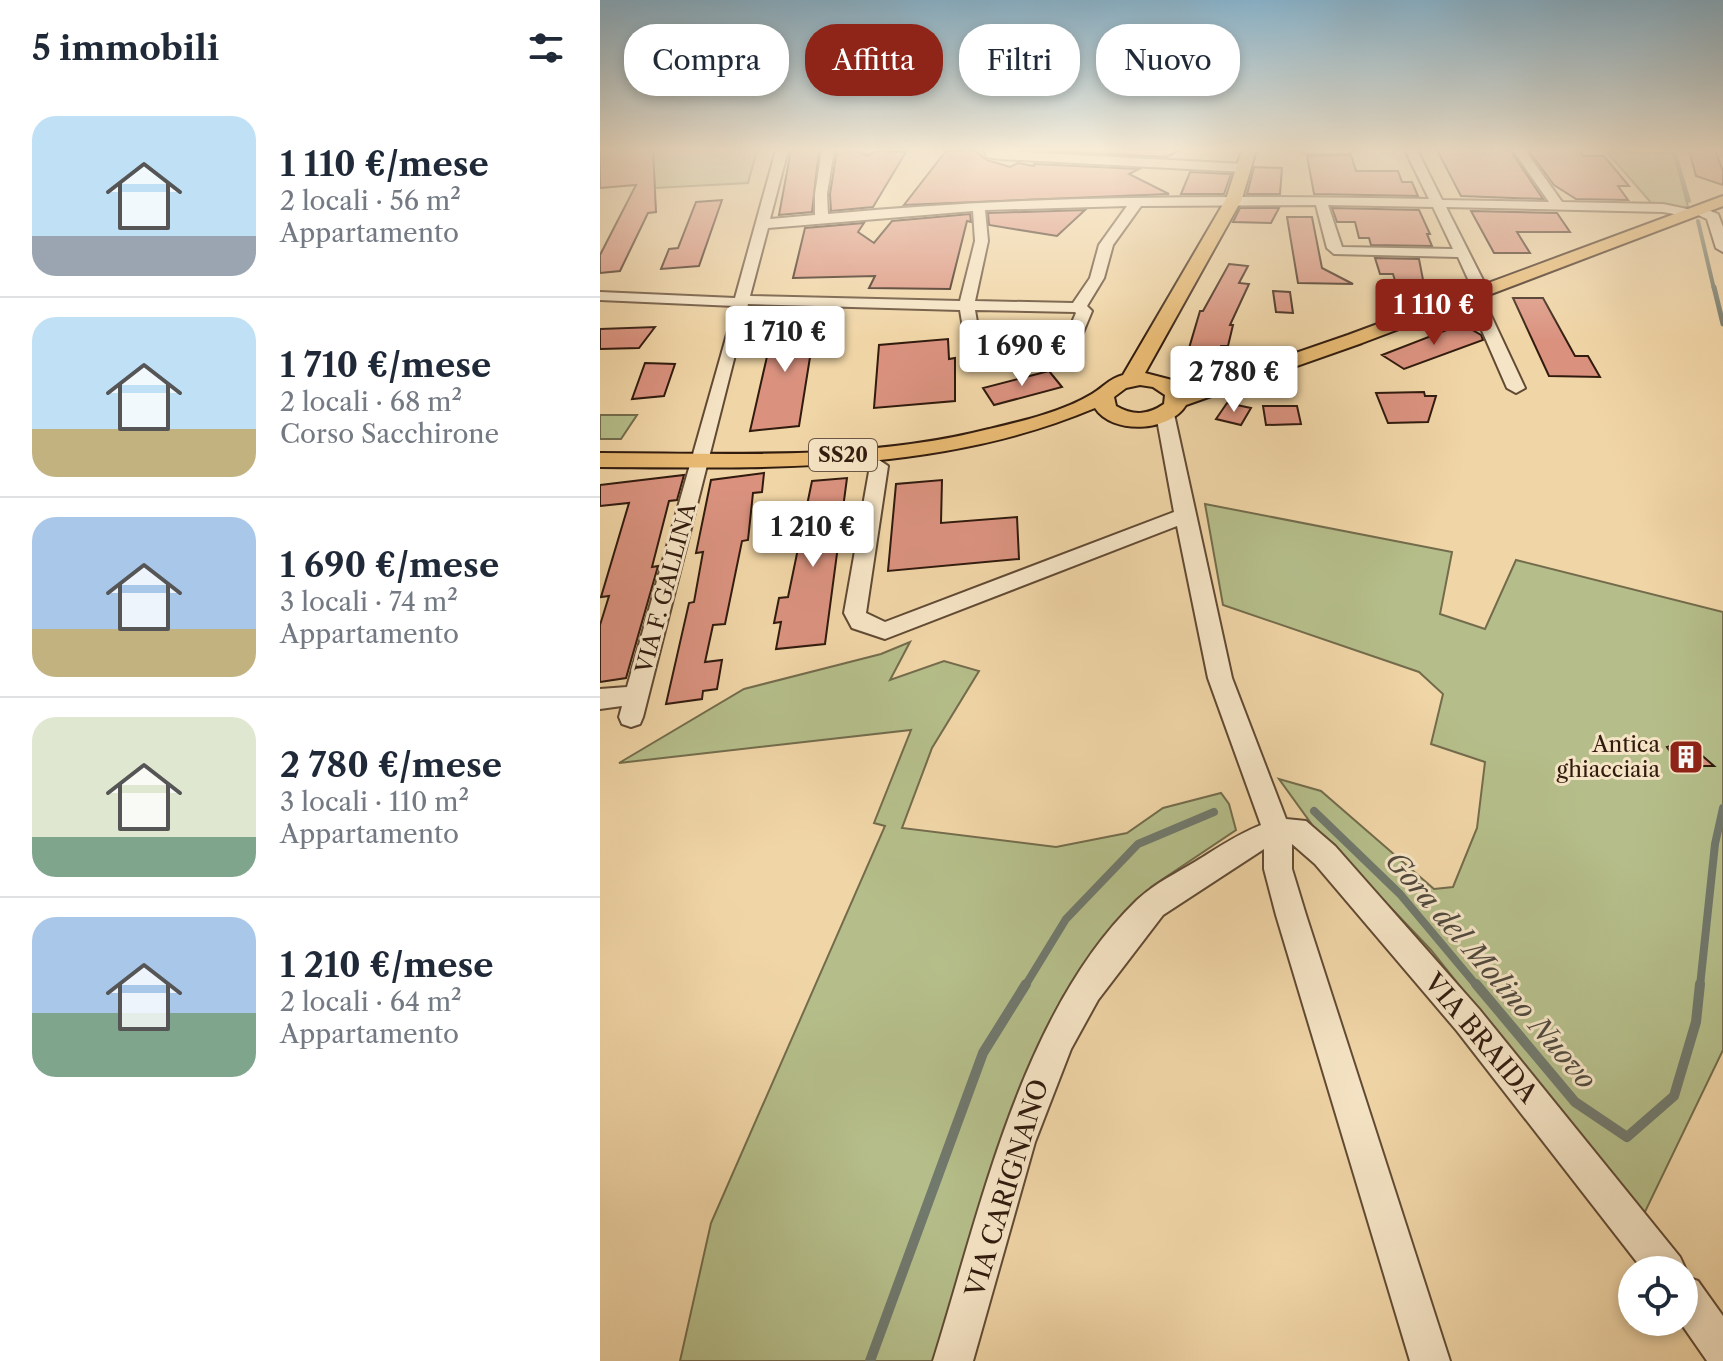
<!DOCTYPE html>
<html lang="it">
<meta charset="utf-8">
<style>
:root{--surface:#fff;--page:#f6f6f7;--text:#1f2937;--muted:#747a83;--line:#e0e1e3;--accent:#8f2418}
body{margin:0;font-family:"Libre Caslon Text",serif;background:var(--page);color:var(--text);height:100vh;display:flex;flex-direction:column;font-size:30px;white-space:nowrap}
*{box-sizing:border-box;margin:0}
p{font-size:26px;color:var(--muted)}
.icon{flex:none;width:44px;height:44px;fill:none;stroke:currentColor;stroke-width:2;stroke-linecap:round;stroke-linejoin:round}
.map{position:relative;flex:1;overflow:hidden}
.drawer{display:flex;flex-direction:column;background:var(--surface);width:600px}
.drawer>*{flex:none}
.top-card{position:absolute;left:24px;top:24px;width:760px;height:72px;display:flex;gap:16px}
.fabs{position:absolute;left:1018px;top:1256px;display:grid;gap:16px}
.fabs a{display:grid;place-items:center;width:80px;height:80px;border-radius:50%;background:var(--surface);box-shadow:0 4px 12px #0003;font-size:40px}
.price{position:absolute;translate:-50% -68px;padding:0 18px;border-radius:8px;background:#fff;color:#222;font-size:26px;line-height:52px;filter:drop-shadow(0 2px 4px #0008)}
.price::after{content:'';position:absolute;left:50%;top:48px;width:24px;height:18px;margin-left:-12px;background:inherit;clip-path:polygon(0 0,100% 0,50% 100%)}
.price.selected{background:var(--accent);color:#fff}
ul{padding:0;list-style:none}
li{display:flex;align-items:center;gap:24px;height:200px;padding:0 32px}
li+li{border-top:2px solid var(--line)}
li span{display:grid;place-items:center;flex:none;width:224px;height:160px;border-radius:24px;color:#555}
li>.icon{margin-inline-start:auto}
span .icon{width:96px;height:96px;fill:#fffc;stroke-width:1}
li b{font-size:34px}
h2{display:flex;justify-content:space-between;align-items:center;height:96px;padding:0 32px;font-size:34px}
.tag{padding:0 28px;border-radius:32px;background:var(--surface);box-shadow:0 4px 12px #0003;font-size:28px;line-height:72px}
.tag.selected{background:var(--accent);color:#fff}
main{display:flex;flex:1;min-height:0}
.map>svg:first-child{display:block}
</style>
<main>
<section class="drawer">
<h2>5 immobili<svg class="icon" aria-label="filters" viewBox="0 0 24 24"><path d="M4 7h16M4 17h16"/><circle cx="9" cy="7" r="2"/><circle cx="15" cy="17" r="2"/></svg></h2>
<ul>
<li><span style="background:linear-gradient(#bfe0f5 75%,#9aa5b1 0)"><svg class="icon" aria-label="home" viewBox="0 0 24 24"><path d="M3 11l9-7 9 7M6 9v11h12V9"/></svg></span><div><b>1 110 €/mese</b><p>2 locali · 56 m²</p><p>Appartamento</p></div></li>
<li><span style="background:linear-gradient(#bfe0f5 70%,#c2b280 0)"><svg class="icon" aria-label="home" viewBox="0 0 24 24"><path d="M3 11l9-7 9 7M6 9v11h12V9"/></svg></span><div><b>1 710 €/mese</b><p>2 locali · 68 m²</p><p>Corso Sacchirone</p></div></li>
<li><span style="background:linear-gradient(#a9c7e8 70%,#c2b280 0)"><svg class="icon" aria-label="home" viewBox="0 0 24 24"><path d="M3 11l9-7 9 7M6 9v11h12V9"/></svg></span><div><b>1 690 €/mese</b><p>3 locali · 74 m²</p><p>Appartamento</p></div></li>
<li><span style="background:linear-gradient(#dfe7d0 75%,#7fa58c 0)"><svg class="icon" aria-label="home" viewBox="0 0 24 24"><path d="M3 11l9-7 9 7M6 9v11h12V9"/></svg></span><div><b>2 780 €/mese</b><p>3 locali · 110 m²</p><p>Appartamento</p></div></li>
<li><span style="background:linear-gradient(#a9c7e8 60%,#7fa58c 0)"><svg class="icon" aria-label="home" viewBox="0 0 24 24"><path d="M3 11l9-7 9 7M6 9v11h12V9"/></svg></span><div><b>1 210 €/mese</b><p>2 locali · 64 m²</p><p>Appartamento</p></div></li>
</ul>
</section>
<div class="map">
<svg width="1123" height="1361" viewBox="0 0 1123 1361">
<rect width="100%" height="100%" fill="#f0d5a6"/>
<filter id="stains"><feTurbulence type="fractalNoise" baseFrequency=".0025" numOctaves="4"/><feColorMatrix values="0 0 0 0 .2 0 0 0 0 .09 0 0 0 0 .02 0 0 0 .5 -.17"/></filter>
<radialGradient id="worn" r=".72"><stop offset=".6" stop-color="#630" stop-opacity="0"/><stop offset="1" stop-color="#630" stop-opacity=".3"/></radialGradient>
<!-- green -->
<path fill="#b5be8a" stroke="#736c4c" stroke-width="2" d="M53,150h104l-9,33 -93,5z
M1007,152l67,1 14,54 -16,2 -19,-4z
M0,415h37l-16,24h-21z
M605,504l247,48 -12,62 45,15 31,-69 207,52v438l-80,166 -212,-266 -118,-124 -34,-47 42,12 113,98 19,-2 24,-59 8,-66 -54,-18 12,-50 -24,-22 -196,-67z
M310,642l-20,38 54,-19 35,10 -47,77 -30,80 154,19 71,-14 36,-25 58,-15 8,11 7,26 -85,57 -88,109 -68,172 -62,193h-253l31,-138 174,-397 -11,-3 37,-93 -292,33 125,-74 137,-35z"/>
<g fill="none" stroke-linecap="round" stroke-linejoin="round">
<!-- stream-far3 -->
<path stroke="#71796d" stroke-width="4" d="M1077,161l12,40
M1098,221l16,68"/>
<!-- stream-far2 -->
<path stroke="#71796d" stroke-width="5" d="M1114,287l9,37"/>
<!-- stream-far1 -->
<path stroke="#71796d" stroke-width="8" d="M714,811l86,83 77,92
M425,986l41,-67 72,-75 76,-32
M1100,986l15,-142 8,-36"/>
<!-- stream -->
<path stroke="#71796d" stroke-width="10" d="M876,984l99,118 52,35 47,-41 22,-74 4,-38
M270,1361l113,-308 43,-69"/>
</g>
<!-- building -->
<path fill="#da927f" stroke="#311b0e" stroke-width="2" d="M0,150h53l3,62 -8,1 -28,58 -20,2v-18l36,-70 -36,3z
M191,150h28l-7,62 -33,3z
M237,150h16l14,6 10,-5 29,1 -33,55 -42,4 -1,-17z
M363,150l12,1 12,9 23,7 8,-4 16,3v-2l105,5 -10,5 40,20 -265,11 42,-54z
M434,150h146l-14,7z
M837,150h73l33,49 -82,-3z
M928,150h50l6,6h20l25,30h-11l10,14 -52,-1 -22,-14z
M1089,150h26l8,21v14l-27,-9z
M751,155l5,16h42l4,11h10l6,14 -104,-2 -7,-38z
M654,167l28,1 -2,26h-33z
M590,172l41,2 -7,20h-43z
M122,200l-23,66 -38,3 8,-20 9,-1 18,-46z
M640,208h39l-8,15 -38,-1z
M732,208l87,2 11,24h-3l5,12 -61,-1 -2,-7h-10l-4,-16h-18z
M485,210l-28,26 -68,-11 -1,-12z
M871,211l86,2 13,19h-53l13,21h-36z
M370,214l1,8 -4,-1 -17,68 -81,-1 6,-12 -82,2 12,-50 59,-5 -6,9 16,11 18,-22z
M687,217h25l10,51 31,16 -55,-1z
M775,258l44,1 5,26 -28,-1 -3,-10h-13z
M629,264l19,2 -9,17 10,1 -19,41h3l-5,21h-7l-4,16 -22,-2 1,-4 -9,-1 13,-44h3z
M673,291l17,1 3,21 -17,-1z
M913,298h30l32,58h13l12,21 -51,-1z
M176,317l48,2 -21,32h8l-12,75 -49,5z
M862,324l19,11 2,5 -79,29 -22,-14z
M55,327l-16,21 -39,1v-20z
M348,339l1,20 6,-1v43l-81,7 5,-63z
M45,363l30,1 -11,32 -32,3z
M449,371l13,16 -68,18 -11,-17z
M824,392l1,4h11l-8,26 -40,1 -12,-30z
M627,403l24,5 -10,17 -25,-6z
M663,406h34l4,18 -35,1z
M164,473l-2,19 -9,1 -5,47 -6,1 -17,83 -12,1 -8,37 17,-2 -5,29 -14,2 -1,8 -36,5 23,-101 5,-1 9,-50 -7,1 15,-73z
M84,475l-7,25 -8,1 -17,66 6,-1 -32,112 -26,4v-57l9,-29 -8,1 28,-94 -29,3v-21z
M247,478l-22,166 -49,5 5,-27 -7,1 5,-25 9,-1 24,-116z
M342,480l-1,43 76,-6 2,42 -131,12 8,-87z
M1080,743l11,3 23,20h-28l-10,-6 -9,-13z"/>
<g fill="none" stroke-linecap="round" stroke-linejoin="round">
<defs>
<path id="minor" d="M176,150h12l-18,69 45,-4v-21l7,-44h12l-7,44 1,20c200,-19 401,-19 601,-15l-24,-49h12l25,50 107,2 -36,-52h12l37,52 101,2 29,6 6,-4 20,8 5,13v25l-7,-4 -9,-29 -11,-5 -6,3 -27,-5 -217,-5 42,83 -7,4 44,94 -9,5 -9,-5 -41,-94 7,-4 -15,-33 -124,-3 -7,-6 -11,-43 -175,1 -28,39 -9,33 -17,28 5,5 -10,24c-35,19 -78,23 -116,11l-6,-36 -212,-6 -105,413 -3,7 -9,3 -9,-3 -3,-7 3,-11 -22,3v-20l27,-2 108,-381 -135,-6v-8l135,6zM728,205l105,2 20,42 -111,-2zM527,206l-28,39 -9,33 -17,25 -98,-2 13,-60 -3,-31zM373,211l2,30 -15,60 -210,-5 18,-68zM375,310l100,2 1,1 -7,16c-26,14 -61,19 -89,11z
M256,150h18l-6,3z
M384,150l260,14 6,4 -6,4 -244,-13 -13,-2z
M700,150h54l-6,3h-42z
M565,409l9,5 58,264 54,141 20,2 29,25 144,163 201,248 6,13 -2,5v-5h-41l-186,-239 -142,-167 -23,-20v25l14,46 144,446h-40l-134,-446 -12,-46v-20l-101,66 -65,85 -27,49 -36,93 -62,219h-40c47,-149 88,-349 204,-461 18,-17 40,-27 61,-40 21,-13 40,-26 63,-35l-53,-147 -31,-152 -292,113 -33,-11 -8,-15 26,-147 9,-6 9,6 -22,147 19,9 289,-110 -18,-98z
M1084,1276l14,5 25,35v45h-16l-27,-39h4z"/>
<path id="major" d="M642,150h14l-14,49 -97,174 27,7 13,11 163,-56 375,-139v10l-361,137 -176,62c-16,27 -74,30 -91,3 -156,66 -329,60 -495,59v-14c128,0 264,8 389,-24 34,-8 73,-17 103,-35 12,-7 16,-15 31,-19l103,-176zM540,385l13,2 12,8 -1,9c-16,11 -31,12 -48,2l-2,-9 12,-9z"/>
</defs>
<!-- minor casing -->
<use href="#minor" stroke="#614a34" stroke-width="4"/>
<!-- major casing -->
<use href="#major" stroke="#311b0e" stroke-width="4"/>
<!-- minor -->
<use href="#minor" fill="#f5e4c5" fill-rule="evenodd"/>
<!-- major -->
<use href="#major" fill="#e8ba73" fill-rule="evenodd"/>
</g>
<!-- sky -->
<linearGradient id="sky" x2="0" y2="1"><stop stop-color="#89b6d0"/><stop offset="0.44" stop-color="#f8ecd7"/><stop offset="1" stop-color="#f8ecd7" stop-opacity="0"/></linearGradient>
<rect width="1123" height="340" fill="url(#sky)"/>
<!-- icons -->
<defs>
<symbol id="building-square" viewBox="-11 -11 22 22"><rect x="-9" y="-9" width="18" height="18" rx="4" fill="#8f2418" stroke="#f5e4c5"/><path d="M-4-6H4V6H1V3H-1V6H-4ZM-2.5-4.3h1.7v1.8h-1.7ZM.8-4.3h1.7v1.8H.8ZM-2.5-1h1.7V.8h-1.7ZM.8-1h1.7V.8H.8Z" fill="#fff"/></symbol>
</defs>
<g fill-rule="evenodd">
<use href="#building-square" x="1066" y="737" width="40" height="40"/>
</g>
<g text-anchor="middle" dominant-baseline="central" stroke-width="6" stroke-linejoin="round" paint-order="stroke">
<!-- shield labels -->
<rect fill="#f5e4c5" stroke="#6c5745" stroke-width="2" x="209" y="439" width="68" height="32" rx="6"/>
<g font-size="20" font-weight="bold" fill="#311b0e">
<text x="243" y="455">SS20</text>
</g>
<!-- street labels -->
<g font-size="22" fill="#311b0e" stroke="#f5e4c5">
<text transform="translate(66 588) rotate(-75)">VIA F. GALLINA</text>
</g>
<!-- poi labels -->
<g font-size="22" fill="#311b0e" stroke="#f5e4c5" text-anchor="end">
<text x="1060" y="744">Antica<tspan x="1060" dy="25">ghiacciaia</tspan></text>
</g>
<!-- near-street labels -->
<g font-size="26" fill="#311b0e" stroke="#f5e4c5">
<text transform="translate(881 1038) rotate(50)">VIA BRAIDA</text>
<text transform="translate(407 1188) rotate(-73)">VIA CARIGNANO</text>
</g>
<!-- near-water labels -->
<g font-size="28" font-style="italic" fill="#514a3e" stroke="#f5e4c5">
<text transform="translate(891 970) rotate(49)">Gora del Molino Nuovo</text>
</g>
</g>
<rect width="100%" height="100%" filter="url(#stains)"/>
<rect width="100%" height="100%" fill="url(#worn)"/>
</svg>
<div class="fabs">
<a><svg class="icon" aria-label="locate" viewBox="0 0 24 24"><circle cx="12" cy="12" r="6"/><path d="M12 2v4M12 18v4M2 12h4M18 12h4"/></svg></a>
</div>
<b class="price selected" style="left:834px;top:347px">1 110 €</b>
<b class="price" style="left:185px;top:374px">1 710 €</b>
<b class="price" style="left:422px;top:388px">1 690 €</b>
<b class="price" style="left:634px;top:414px">2 780 €</b>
<b class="price" style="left:213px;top:569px">1 210 €</b>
<div class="top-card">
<a class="tag">Compra</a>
<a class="tag selected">Affitta</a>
<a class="tag">Filtri</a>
<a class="tag">Nuovo</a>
</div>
</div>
</main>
